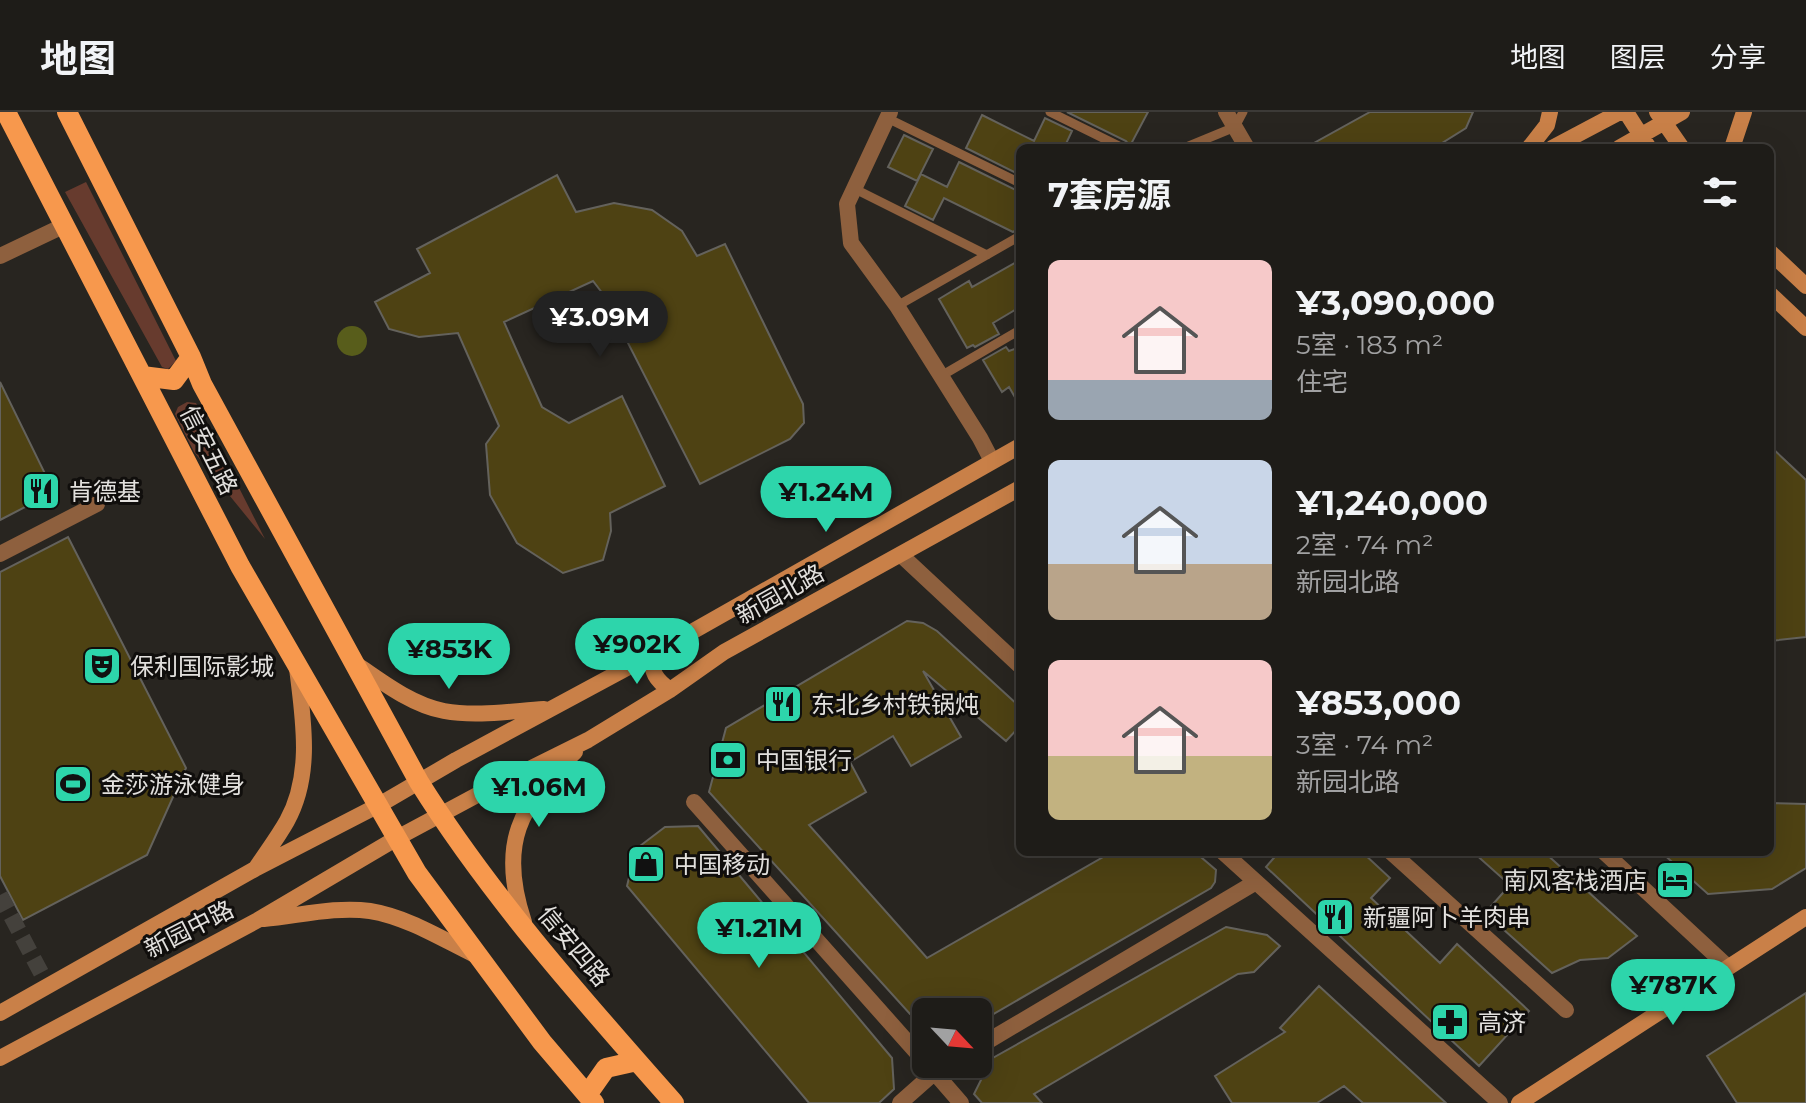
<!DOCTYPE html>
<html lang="zh">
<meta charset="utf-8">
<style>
:root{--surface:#1e1c18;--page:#2b2925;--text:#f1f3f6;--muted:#a1a1a2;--line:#3c3a37;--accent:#2dd5ab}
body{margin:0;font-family:Montserrat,"Noto Sans SC",sans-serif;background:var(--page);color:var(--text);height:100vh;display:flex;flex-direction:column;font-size:30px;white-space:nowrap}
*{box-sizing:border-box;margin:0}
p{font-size:26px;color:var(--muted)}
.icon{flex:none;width:44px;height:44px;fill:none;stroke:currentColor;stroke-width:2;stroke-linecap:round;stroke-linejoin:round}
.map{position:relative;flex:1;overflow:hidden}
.panel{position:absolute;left:1016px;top:32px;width:758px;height:712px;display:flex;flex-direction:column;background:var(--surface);border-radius:12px;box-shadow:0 8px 32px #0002,0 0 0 2px var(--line)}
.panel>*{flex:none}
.needle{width:52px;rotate:116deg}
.controls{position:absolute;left:912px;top:886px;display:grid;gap:16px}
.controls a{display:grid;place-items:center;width:80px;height:80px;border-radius:12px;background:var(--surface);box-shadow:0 8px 32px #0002,0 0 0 2px var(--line);font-size:40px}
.price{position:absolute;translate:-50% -68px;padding:0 18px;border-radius:28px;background:var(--accent);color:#111;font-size:26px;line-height:52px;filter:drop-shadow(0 2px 4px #0008)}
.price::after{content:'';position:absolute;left:50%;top:48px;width:24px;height:18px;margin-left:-12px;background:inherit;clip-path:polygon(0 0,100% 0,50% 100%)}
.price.on{background:#222;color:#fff}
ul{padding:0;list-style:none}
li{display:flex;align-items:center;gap:24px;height:200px;padding:0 32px}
li span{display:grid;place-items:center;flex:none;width:224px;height:160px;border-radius:12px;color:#555}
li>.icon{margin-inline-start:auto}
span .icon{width:96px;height:96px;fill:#fffc;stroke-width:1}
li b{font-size:34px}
h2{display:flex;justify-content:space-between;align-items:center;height:96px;padding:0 32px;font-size:34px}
header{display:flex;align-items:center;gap:48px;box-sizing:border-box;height:112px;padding:0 40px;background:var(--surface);border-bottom:2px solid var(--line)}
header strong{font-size:38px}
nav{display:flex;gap:44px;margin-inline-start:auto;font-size:28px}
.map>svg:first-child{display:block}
</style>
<header>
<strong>地图</strong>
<nav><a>地图</a><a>图层</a><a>分享</a></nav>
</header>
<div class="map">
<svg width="1806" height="991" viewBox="0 0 1806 991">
<rect width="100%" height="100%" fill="#282520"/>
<!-- green -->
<path fill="#673b2e" d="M86,70l90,179 -8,8 -6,-2 -97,-175z
M187,290l9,1 69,136 -71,-87 -19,-38 3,-7z"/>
<!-- water -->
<path fill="#585d1b" d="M337 229a15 15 0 1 1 30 0a15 15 0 1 1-30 0Z"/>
<!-- building -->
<path fill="#4e4213" stroke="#64625c" stroke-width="2" d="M1067,0h81l-18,34 -4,-5z
M1370,0h103l-7,16 -32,20h-129z
M982,3l52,26 11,-23 27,13 -8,17h-44v17l-4,8 -50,-25z
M904,23l29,14 -16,32 -29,-14z
M959,50l61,30v31l-3,6 -4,3 -69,-34 -11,22 -28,-14 16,-32 26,13z
M557,63l19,37 38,-9 38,7 30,21 15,25 28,-12 78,160 1,19 -14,16 -90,45 -97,-190 -10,-13 -89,41 38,85 27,16 53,-27 43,90 -55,27 1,18 -8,29 -40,13 -46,-30 -27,-48 -4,-51 13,-18 -41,-93 -39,4 -30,-8 -14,-27 55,-29 -13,-24z
M1020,148v47l-27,16 6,11 -24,13 -2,-2 -6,3 -28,-49 30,-18 3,6z
M1006,235l3,4 11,-4v59l-11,-19 -7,5 -19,-32z
M0,270l54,110 -54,28z
M1770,334l36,34v157l-36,4z
M68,425l118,231 -39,87 -124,65 -23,-44v-304z
M907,509l16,2 14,8 83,76v19l-14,15 -83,-70 38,66 -50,29 -18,-30 -43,26 16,30 -57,33 118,133 185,-106h83l21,18 -1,12 -4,6 -233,135v-11l-68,2 -201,-222 17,-64z
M1770,691l36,1v64l-34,21 -64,5 -47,-42h109z
M698,714l194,232 2,31 -15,14h-70l-182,-217 9,-37 29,-22z
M1279,740h83l28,26 -19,20 69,65 17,-19 72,67 -50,55 -213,-199z
M1473,740h71l93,84 -29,22 -28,2 -28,13 -67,-60 25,-28z
M1226,815l41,8 13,11 -26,26 -16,2 -204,120 8,9h-60l-8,-9 7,-14 1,-16z
M1319,874l127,117h-83l-19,-17 -27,17h-85l-17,-27 70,-44 -5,-4z
M1806,881v110h-69l-30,-47z"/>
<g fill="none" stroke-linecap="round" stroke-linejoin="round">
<!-- street-tunnel -->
<path stroke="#44413c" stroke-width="16" stroke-dasharray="16 8" stroke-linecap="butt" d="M0,783l48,91"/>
<!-- lane -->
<path stroke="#8e603e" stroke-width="9" d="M1050,0l73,36
M887,6l133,65
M1184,36l51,-21 8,-15
M853,76l134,67
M897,194l123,-70
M941,264l79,-46"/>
<!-- street -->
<path stroke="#8e603e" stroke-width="16" d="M890,0l-43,92 4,39 46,63 83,132 12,23
M1226,0l21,36
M0,144l63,-30
M0,442l97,-50
M901,443l119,111
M694,690l232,261
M1223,740l277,251
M1391,740l175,158
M1604,740l124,115
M978,935l278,-165
M928,953l33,38
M900,991l35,-31 14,-8"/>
<!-- secondary -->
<path stroke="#c98048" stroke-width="16" d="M1626,0l23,36
M1657,0l25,36
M1529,36l18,-23 3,-13
M1552,36l68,-36
M1619,36l63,-36
M1732,36l12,-36
M1770,140l36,34
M1770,182l36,34
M651,543c1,18 4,24 19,35
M356,552c26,18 56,41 88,47 32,6 68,0 100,-2
M256,756c10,-15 22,-31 31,-47 26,-47 16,-103 10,-153
M264,807c34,-3 72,-13 106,-8 37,6 72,28 105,44
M524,810c-26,-77 -5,-117 51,-170
M0,901l255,-144 124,-64 77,-45 195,-105 369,-209
M0,946l258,-138 139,-82 82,-44 109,-54 82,-50 54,-38 296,-164
M1519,991l287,-186"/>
<!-- primary -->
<path stroke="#f7984d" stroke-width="20" d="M6,0l234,454 177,307 125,169 52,61
M67,0l124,245 11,27 217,398c72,115 165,219 255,321
M142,264l32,4 17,-23
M587,983l19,-27 31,-7"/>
</g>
<!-- icons -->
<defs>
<symbol id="restaurant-square" viewBox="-11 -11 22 22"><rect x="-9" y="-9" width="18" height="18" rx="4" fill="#2dd5ab" stroke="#100e0c"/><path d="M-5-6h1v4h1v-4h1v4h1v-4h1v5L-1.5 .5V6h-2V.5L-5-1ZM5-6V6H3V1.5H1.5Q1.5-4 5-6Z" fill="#111"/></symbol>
<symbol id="theatre-square" viewBox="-11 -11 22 22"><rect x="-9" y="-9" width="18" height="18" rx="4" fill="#2dd5ab" stroke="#100e0c"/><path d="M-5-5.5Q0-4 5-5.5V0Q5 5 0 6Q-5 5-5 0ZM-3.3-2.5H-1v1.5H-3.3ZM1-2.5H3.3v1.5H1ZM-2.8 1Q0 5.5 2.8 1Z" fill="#111"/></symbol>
<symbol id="bank-square" viewBox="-11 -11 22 22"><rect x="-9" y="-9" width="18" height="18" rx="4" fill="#2dd5ab" stroke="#100e0c"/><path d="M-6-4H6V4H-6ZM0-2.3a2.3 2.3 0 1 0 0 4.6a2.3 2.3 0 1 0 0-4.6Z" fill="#111"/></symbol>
<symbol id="stadium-square" viewBox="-11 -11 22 22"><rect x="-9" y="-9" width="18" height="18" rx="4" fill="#2dd5ab" stroke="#100e0c"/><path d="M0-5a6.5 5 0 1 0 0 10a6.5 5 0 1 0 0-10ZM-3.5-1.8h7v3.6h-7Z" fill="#111"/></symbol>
<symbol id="shop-square" viewBox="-11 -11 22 22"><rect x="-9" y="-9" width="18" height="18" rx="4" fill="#2dd5ab" stroke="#100e0c"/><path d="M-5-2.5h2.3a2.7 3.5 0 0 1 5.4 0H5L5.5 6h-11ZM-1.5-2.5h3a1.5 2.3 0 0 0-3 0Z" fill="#111"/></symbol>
<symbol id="hotel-square" viewBox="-11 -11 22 22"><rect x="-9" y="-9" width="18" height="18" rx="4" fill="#2dd5ab" stroke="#100e0c"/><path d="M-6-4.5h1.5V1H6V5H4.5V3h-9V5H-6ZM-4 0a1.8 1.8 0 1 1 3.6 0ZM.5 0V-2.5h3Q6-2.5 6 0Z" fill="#111"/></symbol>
<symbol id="pharmacy-square" viewBox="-11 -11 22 22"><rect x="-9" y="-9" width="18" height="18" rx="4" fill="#2dd5ab" stroke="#100e0c"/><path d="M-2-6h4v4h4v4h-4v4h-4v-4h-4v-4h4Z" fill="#111"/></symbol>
</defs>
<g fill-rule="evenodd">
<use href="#restaurant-square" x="19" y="357" width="44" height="44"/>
<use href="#theatre-square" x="80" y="532" width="44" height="44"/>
<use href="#restaurant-square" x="761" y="570" width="44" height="44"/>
<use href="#bank-square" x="706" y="626" width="44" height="44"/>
<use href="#stadium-square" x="51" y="650" width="44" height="44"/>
<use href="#shop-square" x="624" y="730" width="44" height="44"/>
<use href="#hotel-square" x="1653" y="746" width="44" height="44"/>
<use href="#restaurant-square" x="1313" y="783" width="44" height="44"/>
<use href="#pharmacy-square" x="1428" y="888" width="44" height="44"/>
</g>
<g text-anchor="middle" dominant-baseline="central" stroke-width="6" stroke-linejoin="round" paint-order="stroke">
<!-- street labels -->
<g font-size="24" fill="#e2e0dd" stroke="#100e0c">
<text transform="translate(209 338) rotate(63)">信安五路</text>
<text transform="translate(780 482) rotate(-29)">新园北路</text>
<text transform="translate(189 817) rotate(-27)">新园中路</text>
<text transform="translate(574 834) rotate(50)">信安四路</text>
</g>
<!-- poi labels -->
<g font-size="24" fill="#e2e0dd" stroke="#100e0c" text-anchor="start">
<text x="69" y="379">肯德基</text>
<text x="130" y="554">保利国际影城</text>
<text x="811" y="592">东北乡村铁锅炖</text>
<text x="756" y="648">中国银行</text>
<text x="101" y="672">金莎游泳健身</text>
<text x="674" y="752">中国移动</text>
<text x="1647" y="768" text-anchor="end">南风客栈酒店</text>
<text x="1363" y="805">新疆阿卜羊肉串</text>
<text x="1478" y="910">高济</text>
</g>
</g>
</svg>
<div class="controls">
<a><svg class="needle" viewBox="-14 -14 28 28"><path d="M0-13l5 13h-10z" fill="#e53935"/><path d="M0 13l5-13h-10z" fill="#a1a1a2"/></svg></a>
</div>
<b class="price on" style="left:600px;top:247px">¥3.09M</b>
<b class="price" style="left:826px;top:422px">¥1.24M</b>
<b class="price" style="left:637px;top:574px">¥902K</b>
<b class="price" style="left:449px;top:579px">¥853K</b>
<b class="price" style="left:539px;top:717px">¥1.06M</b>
<b class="price" style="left:759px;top:858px">¥1.21M</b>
<b class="price" style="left:1673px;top:915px">¥787K</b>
<section class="panel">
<h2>7套房源<svg class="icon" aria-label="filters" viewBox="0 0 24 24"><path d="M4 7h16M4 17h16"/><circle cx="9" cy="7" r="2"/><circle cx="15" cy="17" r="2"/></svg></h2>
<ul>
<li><span style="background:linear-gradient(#f6c9c9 75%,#9aa5b1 0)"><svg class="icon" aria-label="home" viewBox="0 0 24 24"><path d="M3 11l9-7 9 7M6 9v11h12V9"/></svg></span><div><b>¥3,090,000</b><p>5室 · 183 m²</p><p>住宅</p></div></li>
<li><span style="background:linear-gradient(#c9d6e8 65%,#b9a48a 0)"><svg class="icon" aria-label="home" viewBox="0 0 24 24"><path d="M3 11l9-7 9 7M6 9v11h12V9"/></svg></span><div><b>¥1,240,000</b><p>2室 · 74 m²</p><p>新园北路</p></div></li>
<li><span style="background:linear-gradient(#f6c9c9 60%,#c2b280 0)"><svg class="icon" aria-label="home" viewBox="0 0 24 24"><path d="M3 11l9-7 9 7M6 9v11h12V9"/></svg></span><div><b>¥853,000</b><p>3室 · 74 m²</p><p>新园北路</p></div></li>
</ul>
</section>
</div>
